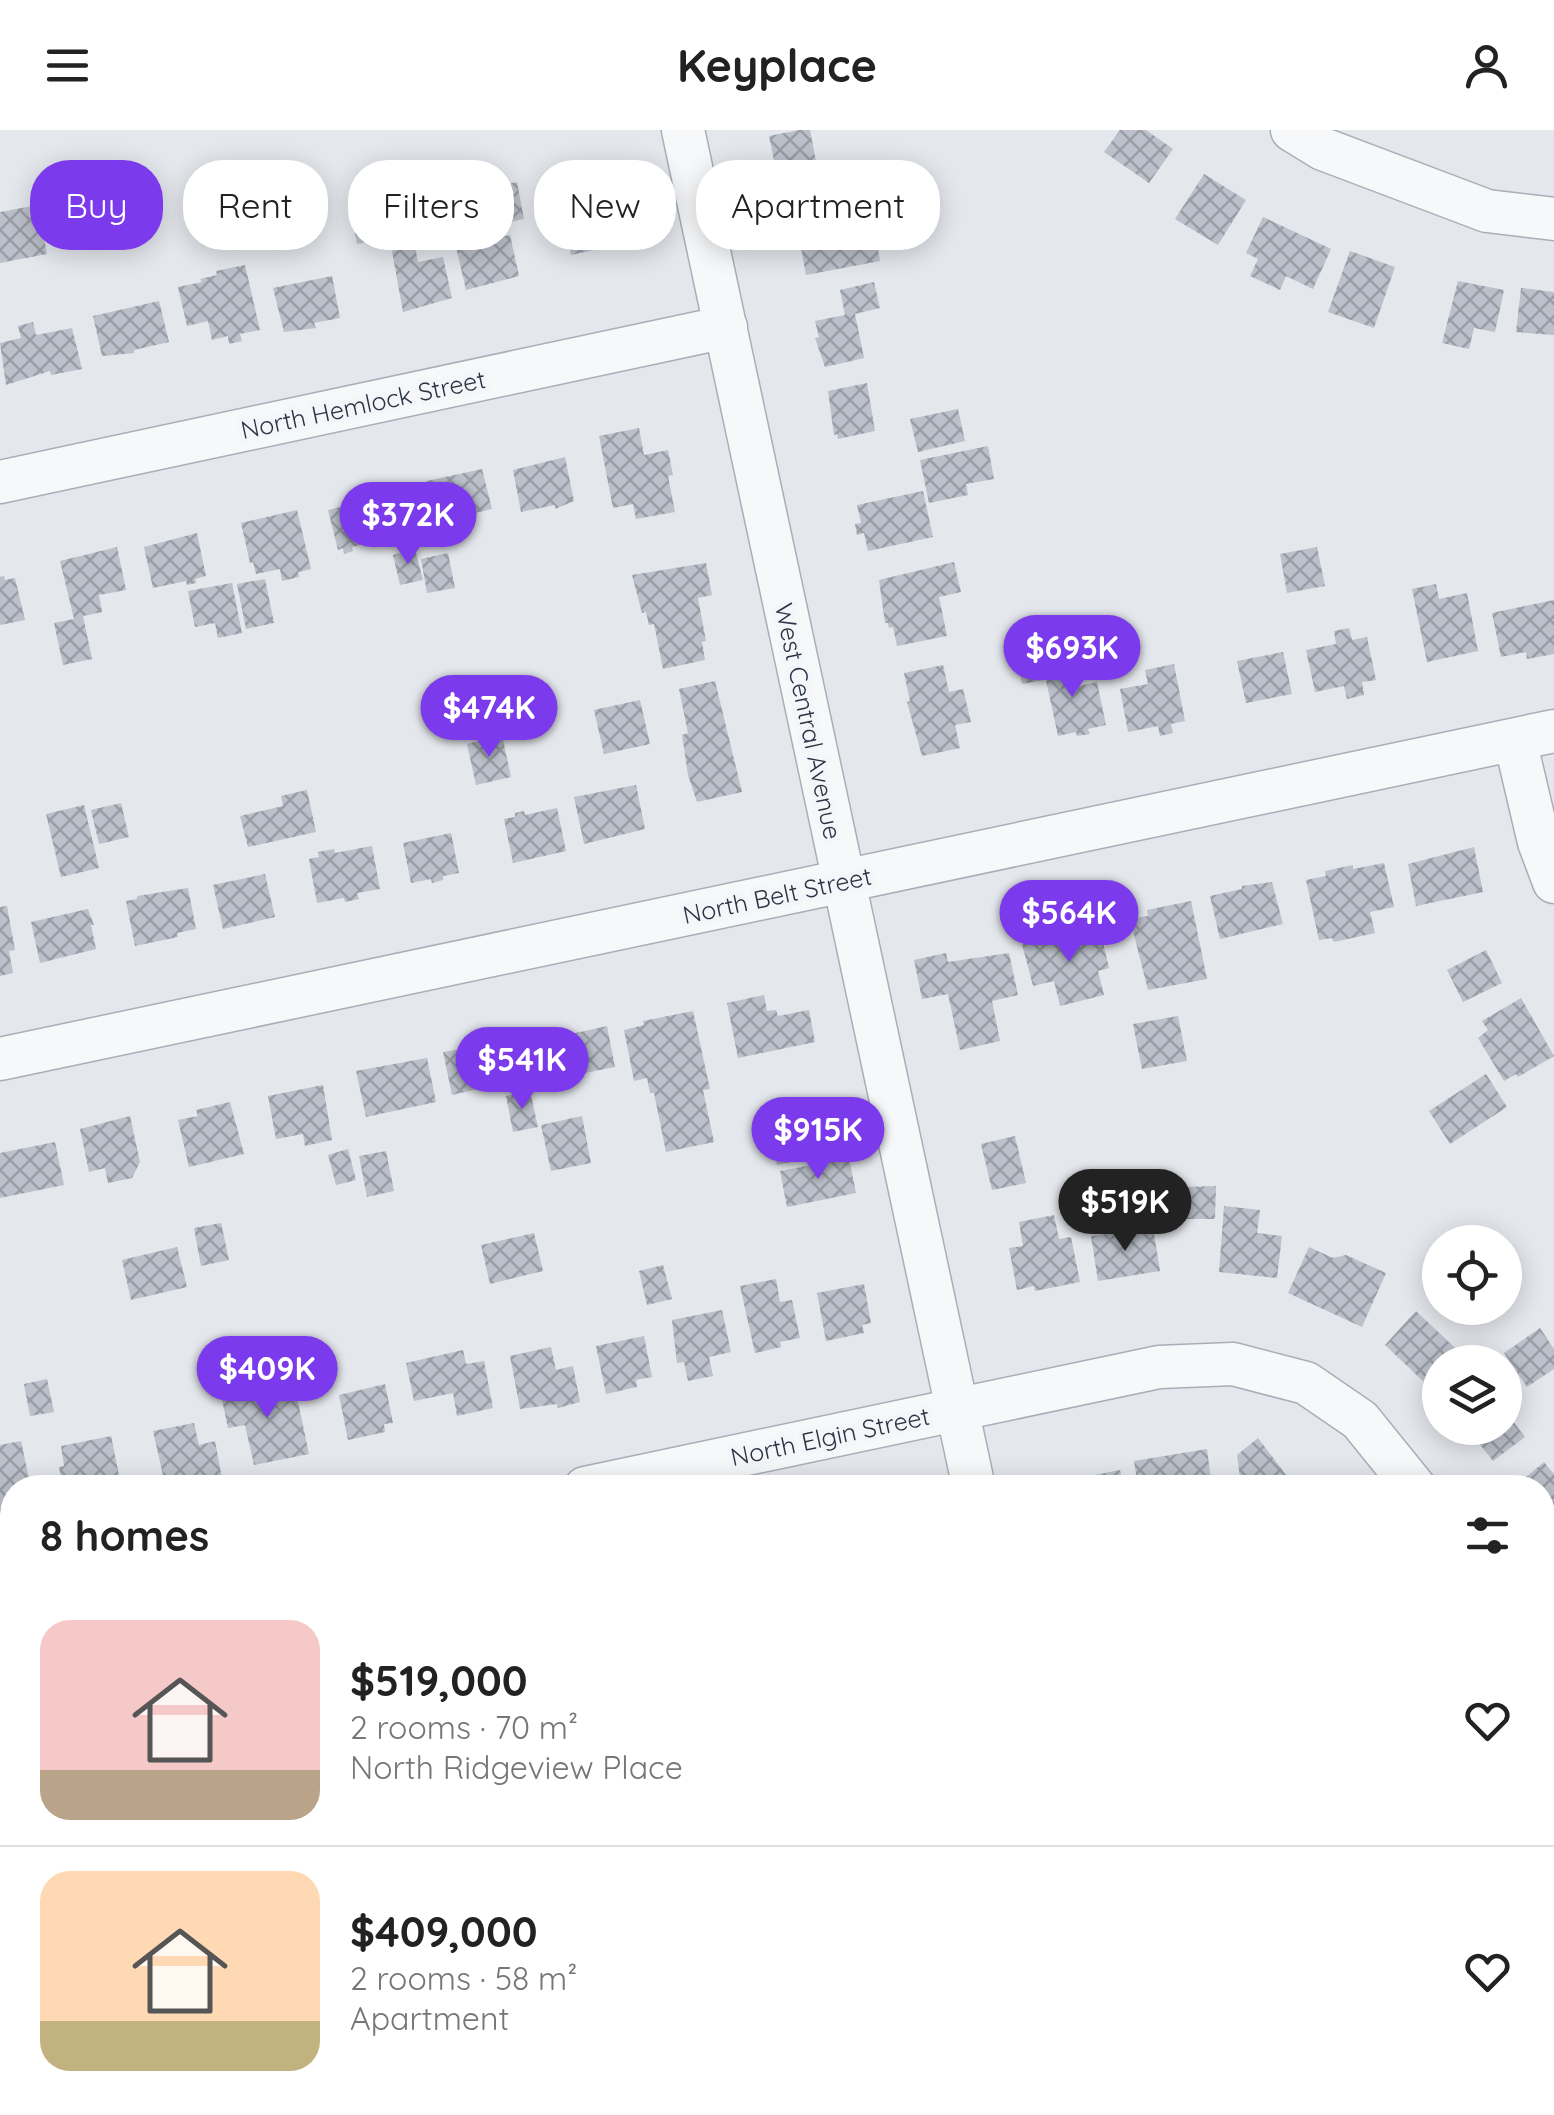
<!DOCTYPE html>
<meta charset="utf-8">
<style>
:root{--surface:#fff;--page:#f2f2f2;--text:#222;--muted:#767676;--line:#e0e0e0;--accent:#7c3aed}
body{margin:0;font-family:Quicksand,sans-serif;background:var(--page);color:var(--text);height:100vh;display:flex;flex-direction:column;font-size:38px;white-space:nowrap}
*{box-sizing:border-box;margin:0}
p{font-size:32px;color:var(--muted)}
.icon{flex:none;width:55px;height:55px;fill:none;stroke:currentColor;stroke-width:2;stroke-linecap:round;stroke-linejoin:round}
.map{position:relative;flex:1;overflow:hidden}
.side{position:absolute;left:0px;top:1345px;width:1555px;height:640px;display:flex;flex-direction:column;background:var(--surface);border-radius:40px 40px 0 0;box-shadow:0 5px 25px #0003}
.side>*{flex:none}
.top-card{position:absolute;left:30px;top:30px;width:1000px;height:90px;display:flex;gap:20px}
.fabs{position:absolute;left:1422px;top:1095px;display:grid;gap:20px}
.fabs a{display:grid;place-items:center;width:100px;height:100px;border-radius:50%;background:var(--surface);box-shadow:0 5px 25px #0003;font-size:50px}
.price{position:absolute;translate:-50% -85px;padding:0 22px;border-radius:35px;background:var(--accent);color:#fff;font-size:32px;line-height:65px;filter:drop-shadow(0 2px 5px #0008)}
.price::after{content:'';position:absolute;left:50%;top:60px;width:30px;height:22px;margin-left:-15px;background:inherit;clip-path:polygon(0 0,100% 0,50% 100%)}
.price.current{background:#222;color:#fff}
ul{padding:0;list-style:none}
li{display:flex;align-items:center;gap:30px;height:250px;padding:0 40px}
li+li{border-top:2px solid var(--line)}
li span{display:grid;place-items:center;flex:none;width:280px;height:200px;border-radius:30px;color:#555}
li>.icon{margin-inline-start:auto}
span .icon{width:120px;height:120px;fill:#fffc;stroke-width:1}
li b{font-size:42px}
h2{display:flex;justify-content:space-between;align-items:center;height:120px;padding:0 40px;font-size:42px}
.chip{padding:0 35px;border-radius:40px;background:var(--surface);box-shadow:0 5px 25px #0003;font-size:35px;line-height:90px}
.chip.current{background:var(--accent);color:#fff}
header{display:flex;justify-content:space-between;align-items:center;height:130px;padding:0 40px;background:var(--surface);font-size:45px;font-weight:700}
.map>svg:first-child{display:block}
</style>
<header><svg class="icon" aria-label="menu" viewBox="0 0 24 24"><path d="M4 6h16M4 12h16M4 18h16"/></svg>Keyplace<svg class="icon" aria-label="person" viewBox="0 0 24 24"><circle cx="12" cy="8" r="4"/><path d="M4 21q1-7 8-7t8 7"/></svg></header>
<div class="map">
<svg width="1554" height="1985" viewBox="0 0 1554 1985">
<defs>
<pattern id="building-cross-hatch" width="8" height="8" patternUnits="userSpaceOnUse" patternTransform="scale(2.5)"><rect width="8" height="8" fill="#bbc0ca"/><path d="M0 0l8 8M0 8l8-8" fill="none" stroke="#989da6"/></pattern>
</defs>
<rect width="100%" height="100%" fill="#e4e7ec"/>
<!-- building -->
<path fill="url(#building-cross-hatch)" d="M799,0h11l9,47 -40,8 -10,-49z
M1120,0h26l27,19 -24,34 -45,-31z
M1204,44l42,26 -28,45 -43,-26z
M599,48l10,48 27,-5 3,15 -27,6 1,4 -42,9 -14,-68z
M517,52l7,37 -20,4 -7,-37z
M493,53l7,31 -28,6 -7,-31z
M859,66l7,37 9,-2 5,30 -74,14 -12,-66z
M391,68l7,38 -41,8 -7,-38z
M38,75l9,49 -47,9v-51z
M1263,87l68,32 -18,40 -27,-13 -6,14 -30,-14 8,-17 -12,-6z
M510,105l9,41 -53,14 -10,-43z
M415,116l3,16 25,-5 9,41 -49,14 -11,-61z
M1350,121l45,16 -21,61 -46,-16z
M245,135l15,65 -20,4 2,7 -13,3 -1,-8 -16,4 -4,-19 -21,5 -9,-39 24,-5 -2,-3 17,-4 -1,-4z
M332,146l8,42 -26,5 2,5 -32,4 -11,-44z
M1458,151l46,9 -9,42 -21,-4 -5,21 -27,-6z
M874,152l6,26 -25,6 9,44 -39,9 -10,-29 4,-1 -4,-16 30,-6 -5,-25z
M1521,158l33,4v43l-38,-3z
M159,171l10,41 -35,8v3l-32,3 -9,-40z
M33,192l3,13 36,-7 10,41 -31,6 -1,-4 -44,14 -6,-42 21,-5 -3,-12z
M867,253l8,48 -37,8 -1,-5 -3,1 -6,-44z
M958,279l7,32 -47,11 -8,-33z
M639,298l5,27 24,-5 5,25 -5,1 7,36 -39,7 -3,-15 -20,4 -14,-72z
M988,316l6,33 -28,5 2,11 -39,8 -9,-43z
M565,327l9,44 -19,8v-4l-34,7 -8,-42z
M482,339l10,40 -56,13 -9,-41z
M923,361l10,46 -65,14 -4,-18 -7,2 -2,-11 6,-1 -4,-18z
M370,366v5l12,-3 9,40 -39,9 1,4 -9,3 -1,-6 -5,2 -10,-40 33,-8 -1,-4z
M297,380l14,59 -13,3 1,5 -17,4 -2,-12 -24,5 -3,-12 -3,1 -9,-40z
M197,403l9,43 -11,3 1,4 -9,2 -1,-4 -33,7 -9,-41z
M117,417l9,43 -27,5 3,17 -19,4 9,43 -29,6 -9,-42 20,-4 -14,-58z
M1317,417l8,39 -38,7 -7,-39z
M415,419l8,31 -23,5 -7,-30z
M448,423l7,35 -28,5 -6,-34z
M954,432l7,30 -22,5 8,39 -50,10 -4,-19 -4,1 -1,-5h-3l-6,-43z
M706,433l6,32 -14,3 8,43 -4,1 3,18 -42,9 -9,-45 -5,1 -3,-13 -4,1 -10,-38z
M4,446l1,4 10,-2 10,42 -25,5v-48z
M265,449l9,44 -28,6 -9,-45z
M232,453l10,50 -24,5 -3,-15 -20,4 -7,-36z
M1436,454l3,15 28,-6 11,58 -51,11 -15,-73z
M1554,470v54l-27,5 -1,-7 -25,5 -9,-44z
M1349,498l3,12 15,-3 9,43 -14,2 2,13 -17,4 -3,-13 -29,6 -9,-42 30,-6 -2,-13z
M1035,503l9,47 -22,4 -9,-46z
M1063,522l7,36 27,-6 9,43 -18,4 2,5 -13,2 -1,-4 -18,4 -17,-79z
M1283,522l9,42 -46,9 -9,-42z
M1174,534l11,57 -14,3 2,9 -13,3 -2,-10 -30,6 -8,-43 28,-5 -3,-14z
M943,535l6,27 14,-3 8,33 -16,3 5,23 -38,8 -15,-54 3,-1 -6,-28z
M715,551l27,111 -45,10 -9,-27 -6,-40 6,-2 -9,-44z
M640,570l10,44 -46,10 -10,-44z
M502,605l9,42 -35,8 -9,-41z
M636,655l9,44 -61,15 -10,-47z
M307,660l9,42 -68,15 -8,-31 43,-10 -2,-10z
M121,673l8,34 -30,7 -8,-34z
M84,675l15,63 -38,9 -15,-63z
M557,678l9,43 -53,12 -9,-44 11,-2v-4l9,-2 1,4z
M451,703l8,40 -16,3v4l-11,3 -1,-4 -20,4 -8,-40z
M372,716l8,43 -23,4 2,6 -14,3 -1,-4 -27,5 -8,-44 10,-2 -1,-5 16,-3 1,4z
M1474,717l9,45 -67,14 -8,-42z
M1384,733l10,44 -24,5 5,21 -41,9 -2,-4 -13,2 -13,-60 20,-4 -1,-5 28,-6v4z
M265,744l10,43 -52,12 -10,-44z
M1272,752l11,42 -63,15 -10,-43 32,-7v-3z
M188,758l8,41 -19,4 1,4 -43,9 -9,-45 11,-2v-3z
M1191,771l16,78 -59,11 -18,-71 18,-3 -1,-6z
M7,776l8,44 -6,1 4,22 -13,3v-69z
M88,779l6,16h-3l5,24 -56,14 -9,-41z
M1081,800l1,4 18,-4 9,38 -11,3 6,24 -44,11 -6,-25 -21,5 -11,-42z
M1486,820l16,33 -39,19 -16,-32z
M946,823l2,9 61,-9 9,42 -26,6 8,40 -40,9 -12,-56 -26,5 -8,-39z
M764,865l3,16 9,-1 2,6 31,-6 6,32 -77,16 -11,-55z
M1521,868l33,58 -36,21 -2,-3 -12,7 -26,-43 10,-8 -6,-9z
M693,881l17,78 -7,1 11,52 -48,10 -12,-59h-4l-3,-15 -13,3 -10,-51 20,-5 -1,-4z
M1178,886l9,45 -45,8 -9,-45z
M607,896l8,41 -50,10 1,7 -17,3 -9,-46z
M507,911l9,39 -64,15 -9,-43z
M427,928l9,44 -70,15 -10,-46z
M1486,944l21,33 -57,37 -21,-33z
M323,955l9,55 -27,6 -2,-12 -27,5 -8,-43z
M530,961l8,36 -25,5 -7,-36z
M230,972l14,52 -55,13 -11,-47 20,-4 -2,-6z
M130,986l10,46 -8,16 -24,5 -3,-15 -16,4 -9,-43z
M582,986l9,47 -40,8 -10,-46z
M815,986l8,39 -46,10 -4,-23 14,-3 -4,-17z
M1015,1006l11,47 -34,7 -11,-46z
M55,1012l9,43 -64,13v-45z
M348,1019l8,31 -20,5 -8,-30z
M386,1021l8,40 -27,6 -8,-41z
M849,1028l7,35 -69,14 -7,-36z
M1161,1045l9,35 -44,10 -8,-35z
M1216,1056l-1,33h-33v-32z
M1224,1076l36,4 -3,23 25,3 -5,42 -58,-6z
M1054,1085l5,24 12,-2 9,45 -45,9 -1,-5 -17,4 -8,-42 14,-2 -4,-24z
M221,1093l8,37 -28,6 -7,-38z
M1153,1097l7,44 -62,10 -7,-45z
M534,1103l9,38 -53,13 -9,-39z
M177,1117l10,40 -56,13 -9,-40z
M1309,1117l24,11 13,-3 40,18 -24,54 -74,-34z
M663,1135l9,34 -25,6 -8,-34z
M776,1149l4,23 12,-2 8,38 -20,4 1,5 -26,6 -15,-67z
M864,1154l7,39 -9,2 2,8 -38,8 -9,-48z
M722,1180l9,42 -22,5 4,19 -25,5 -4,-19 -7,1 -5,-43z
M1416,1181l54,51h-30v21l-8,-7 -7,7 -40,-38z
M1540,1198l14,21v20l-27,18 -23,-34z
M644,1206l8,41 -16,3 1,7 -31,7 -10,-48z
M551,1217l5,23 17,-4 7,36 -22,6 -1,-4 -37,5 -10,-53z
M463,1220l3,14 18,-3 9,47 -36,8 -4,-23 -39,8 -8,-38z
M47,1249l7,33 -24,4 -6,-32z
M256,1252l2,9 36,-8 15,71 -55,11 -9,-40 -17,3 -8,-38z
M385,1254l8,39 -9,1 1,8 -37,8 -9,-45z
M1505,1281l20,26 -32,24 -26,-33h38z
M194,1293l5,22 16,-4 7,37 -21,4 -2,-5 -34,7 -12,-53z
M111,1306l9,44 -20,4 1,4h-38l-4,-21 5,-1 -3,-20z
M1258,1308l38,50h-49l-7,-10 -3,-23z
M21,1311l10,47h-19v25l-12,3v-71z
M1207,1319l5,39h-74l-4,-27z
M1544,1332l10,12v50l-10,9 -2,-45h-29z
M1120,1340l4,18h-69l-1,-5z
M1554,1668v42l-9,2 -3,-42z
M1554,1890v43l-8,2 -4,-43z
M1554,1951v34h-7l-5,-31z
M585,1972h53l3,13h-53z
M653,1972h52l2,13h-52z
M746,1972h54l1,5 -53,8z
M816,1972h51l2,11 -50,2z
M1291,1972h37v13h-37z
M1347,1972h54v7l-54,1z
M1489,1972h51l2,13h-50z"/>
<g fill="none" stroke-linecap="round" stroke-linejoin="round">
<defs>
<path id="minor" d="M683,0l291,1358
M1292,0l31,19 164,62 67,8
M0,352l726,-155
M1515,610l24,102 15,40
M0,929l1554,-328
M585,1358l574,-121 74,-3 73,19 54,37 55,68
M0,1480l12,-2
M1542,1511l12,13
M0,1746l12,-3
M1542,1806l12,-3
M0,1871l12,58
M22,1972l3,13
M1098,1972l2,13
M110,1985l60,-13"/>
</defs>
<!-- minor casing -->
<use href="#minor" stroke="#a9aeb7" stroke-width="45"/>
<!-- minor -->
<use href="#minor" stroke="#f7f8fa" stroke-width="42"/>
</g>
<g text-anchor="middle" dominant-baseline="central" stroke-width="10" stroke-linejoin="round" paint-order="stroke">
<!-- street labels -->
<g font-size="25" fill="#2b3445" stroke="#f4f6f9">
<text transform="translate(363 274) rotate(-12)">North Hemlock Street</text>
<text transform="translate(809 591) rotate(78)">West Central Avenue</text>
<text transform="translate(777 765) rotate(-12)">North Belt Street</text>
<text transform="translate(830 1306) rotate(-12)">North Elgin Street</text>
</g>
</g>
</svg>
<div class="fabs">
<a><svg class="icon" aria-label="locate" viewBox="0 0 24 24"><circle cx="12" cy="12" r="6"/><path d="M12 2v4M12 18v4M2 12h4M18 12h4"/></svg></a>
<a><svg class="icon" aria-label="layers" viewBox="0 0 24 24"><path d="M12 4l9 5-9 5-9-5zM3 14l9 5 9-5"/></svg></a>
</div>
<b class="price" style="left:408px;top:437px">$372K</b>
<b class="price" style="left:1072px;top:570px">$693K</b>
<b class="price" style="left:489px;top:630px">$474K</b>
<b class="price" style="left:1069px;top:835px">$564K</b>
<b class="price" style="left:522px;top:982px">$541K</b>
<b class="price" style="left:818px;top:1052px">$915K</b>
<b class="price current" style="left:1125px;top:1124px">$519K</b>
<b class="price" style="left:267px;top:1291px">$409K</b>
<div class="top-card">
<a class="chip current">Buy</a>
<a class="chip">Rent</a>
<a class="chip">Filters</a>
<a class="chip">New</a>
<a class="chip">Apartment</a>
</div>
<section class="side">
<h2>8 homes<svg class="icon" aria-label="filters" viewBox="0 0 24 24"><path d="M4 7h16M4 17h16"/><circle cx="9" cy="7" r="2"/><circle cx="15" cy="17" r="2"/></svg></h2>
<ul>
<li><span style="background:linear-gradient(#f6c9c9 75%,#b9a48a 0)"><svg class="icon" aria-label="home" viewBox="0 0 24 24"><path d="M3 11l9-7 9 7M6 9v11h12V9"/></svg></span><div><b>$519,000</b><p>2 rooms · 70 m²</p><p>North Ridgeview Place</p></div><svg class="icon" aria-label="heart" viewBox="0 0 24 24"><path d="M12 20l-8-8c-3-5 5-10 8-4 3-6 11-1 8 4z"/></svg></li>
<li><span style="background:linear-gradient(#ffd9b3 75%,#c2b280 0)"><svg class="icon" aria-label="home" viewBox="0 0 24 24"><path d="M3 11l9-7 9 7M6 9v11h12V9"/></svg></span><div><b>$409,000</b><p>2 rooms · 58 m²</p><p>Apartment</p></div><svg class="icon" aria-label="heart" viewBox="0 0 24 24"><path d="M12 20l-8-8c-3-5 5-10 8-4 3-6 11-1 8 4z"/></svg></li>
</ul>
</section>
</div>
